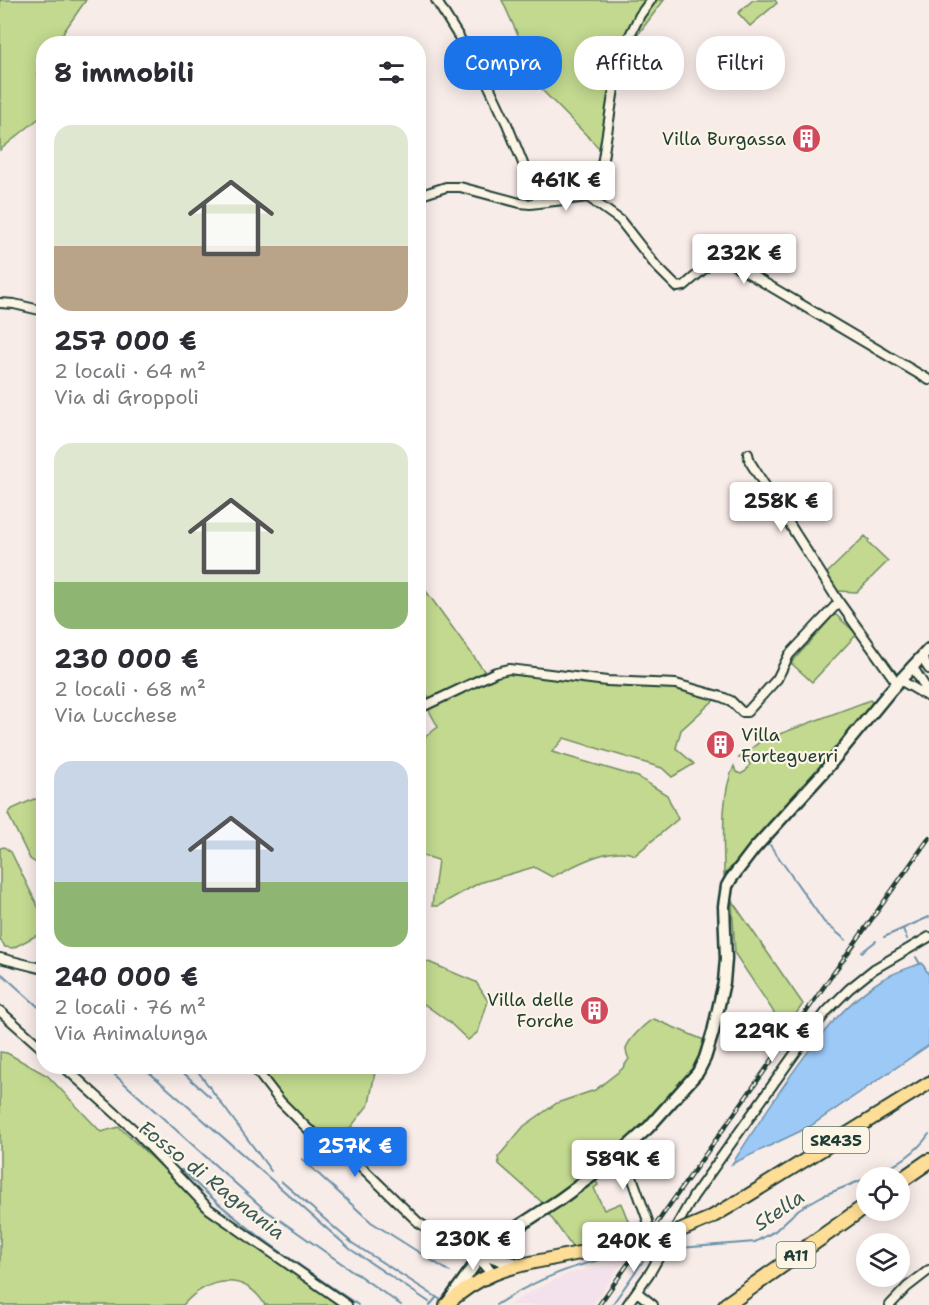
<!DOCTYPE html>
<html lang="it">
<meta charset="utf-8">
<style>
:root{--surface:#fff;--page:#f2f2f3;--text:#2b2b33;--muted:#7c7c81;--accent:#1a73e8}
body{margin:0;font-family:"Shantell Sans",sans-serif;background:var(--page);color:var(--text);height:100vh;display:flex;flex-direction:column;font-size:22px;white-space:nowrap}
*{box-sizing:border-box;margin:0}
p{font-size:20px;color:var(--muted)}
.icon{flex:none;width:33px;height:33px;fill:none;stroke:currentColor;stroke-width:2;stroke-linecap:round;stroke-linejoin:round}
.map{position:relative;flex:1;overflow:hidden}
.side{position:absolute;left:36px;top:36px;width:390px;height:1038px;display:flex;flex-direction:column;background:var(--surface);border-radius:24px;box-shadow:0 3px 15px #0003}
.side>*{flex:none}
.banner{position:absolute;left:444px;top:36px;width:394px;height:54px;display:flex;gap:12px}
.controls{position:absolute;left:856px;top:1167px;display:grid;gap:12px}
.controls a{display:grid;place-items:center;width:54px;height:54px;border-radius:50%;background:var(--surface);box-shadow:0 3px 15px #0003;font-size:30px}
.price{position:absolute;translate:-50% -51px;padding:0 14px;border-radius:6px;background:#fff;color:#222;font-size:20px;line-height:39px;filter:drop-shadow(0 2px 3px #0008)}
.price::after{content:'';position:absolute;left:50%;top:36px;width:18px;height:14px;margin-left:-9px;background:inherit;clip-path:polygon(0 0,100% 0,50% 100%)}
.price.current{background:var(--accent);color:#fff}
ul{padding:0;list-style:none}
li{display:grid;align-content:center;gap:12px;height:318px;padding:0 18px}
li span{display:grid;place-items:center;height:186px;border-radius:18px;color:#555}
li>.icon{margin-inline-start:auto}
span .icon{width:108px;height:108px;fill:#fffc;stroke-width:1}
li b{font-size:26px}
h2{display:flex;justify-content:space-between;align-items:center;height:72px;padding:0 18px;font-size:26px}
.chip{padding:0 21px;border-radius:24px;background:var(--surface);box-shadow:0 3px 15px #0003;font-size:21px;line-height:54px}
.chip.current{background:var(--accent);color:#fff}
.map>svg:first-child{display:block}
</style>
<div class="map">
<svg width="929" height="1305" viewBox="0 0 929 1305">
<rect width="100%" height="100%" fill="#f8ece8"/>
<filter id="ink" filterUnits="userSpaceOnUse"><feTurbulence type="fractalNoise" baseFrequency=".0167" numOctaves="2"/><feDisplacementMap in="SourceGraphic" scale="12" xChannelSelector="R" yChannelSelector="G"/><feConvolveMatrix kernelMatrix="1 2 1 2 8 2 1 2 1" color-interpolation-filters="sRGB"/></filter>
<g filter="url(#ink)">
<!-- built -->
<path fill="#f3e1ec" d="M621,1264l-29,41h-83l23,-14 38,-18z"/>
<!-- green -->
<path fill="#c2d98f" stroke="#708b62" stroke-width="1.5" d="M0,0h86l-30,43 -12,1 -1,14 -6,16 6,10v31l-43,35z
M502,0h162l-31,41 -18,32 -13,78 -59,-60z
M753,0h22l2,3 -27,23 -12,-13z
M865,536l4,4 -1,2 20,19 -31,31 -20,-1 -11,-17z
M418,580l72,99 18,-5 90,9 70,3 47,13 -34,31 -5,18 18,16 -22,13 -10,-9 -98,-30 -12,14 86,25 29,18 11,24 -43,36c-24,-11 -61,11 -83,22l-18,-10 -55,16 -41,23h-6l6,-46 -19,-6 3,-33 -3,-1 -1,-78 20,-15 -14,-26 5,-4 -10,-13z
M835,614l22,20 -45,48 -21,-19z
M870,700l4,4 -51,62 -99,109c0,-33 -4,-80 10,-109l2,6 5,2 5,-3 4,-7 -3,-5 -8,-1 22,-17z
M34,799l5,1 4,9v51l-7,3 -6,-4 -22,-45 4,-5z
M4,847l7,5 32,65v15l-30,16 -8,-1 -5,-8v-91z
M732,901l71,103 -18,25 -50,-75z
M419,958l57,24 12,19 -10,31 -10,8 -19,-18 -25,-18 -5,5z
M654,1019l52,22c-9,26 -26,45 -45,65 -35,38 -74,70 -117,98l-45,-40 -1,-7 26,-31 33,-23 38,-13 27,-21 7,-10c-1,-2 -3,-8 -3,-10 1,-8 21,-28 28,-30z
M0,1052l7,1 41,23 53,56 18,-5 99,92 124,86h-77c-21,-35 -58,-27 -82,0h-183z
M257,1067h119l-7,37 -22,28 -14,6c-35,-8 -52,-48 -76,-71z
M596,1181l2,4 -4,3 10,22 17,-7 13,33 -62,11 -24,-34z"/>
<!-- water -->
<path fill="#9dc9f7" stroke="#6b91a9" stroke-width="1.5" d="M922,963l7,12v70l-120,82 -77,37c39,-59 91,-149 151,-185 12,-7 26,-11 39,-16z"/>
<g fill="none" stroke-linecap="round" stroke-linejoin="round">
<!-- stream -->
<path stroke="#6b91a9" stroke-width="2" d="M770,845l54,77 22,18
M903,929l4,10
M884,937l45,-20
M862,952l14,-11
M916,957l4,7
M0,963l44,11
M2,974l42,38
M0,1016l44,38
M57,1066l12,10
M105,1066l159,143 137,96
M142,1066l208,183 79,53
M176,1066l34,31
M194,1066l77,105
M302,1159l69,63 79,50
M175,1171l7,-1c52,52 115,94 176,135
M869,1178c23,-10 46,-23 60,-44
M281,1181l71,62 89,57
M667,1249l88,-7 20,-11 24,-22 23,-13 45,-18
M430,1305l6,-7
M496,1305c50,-33 105,-50 166,-56
M612,1305l38,-54"/>
<defs>
<path id="street" d="M436,0l51,82 20,42 32,79
M418,196l28,-9h14l60,16 10,1 58,-7 32,23 36,46 21,21 7,-1 35,-30 210,124
M596,203l23,-146 21,-42 11,-15
M0,303l14,1 30,7
M748,454l2,8 89,140 58,81
M921,657l8,12
M912,666l17,27
M900,680l29,17
M420,708l76,-36 13,-3 98,12 69,3 46,13 9,4 11,11h5l30,-33 12,-24 50,-53
M0,958l44,11
M0,1011l44,39
M63,1066l71,64 75,79 138,96
M253,1066l27,35 29,29 37,22 72,70 33,22 30,9
M623,1152l25,69
M637,1292l16,13
M627,1305l24,-34 42,-74 110,-155 24,-31 22,-22 25,-20 55,-32
M890,1305l17,-18 22,-17"/>
<path id="secondary" d="M481,1253l23,8 15,3
M481,1253l4,12 7,8
M448,1302l40,-56 71,-46 48,-35 41,-37 50,-56 7,-14 8,-26 11,-50 2,-23 -2,-53 3,-20 4,-7 23,-30 68,-75 69,-84 38,-41"/>
<path id="primary" d="M744,1198l185,-115
M446,1305c33,-30 60,-38 104,-46"/>
<path id="highway" d="M900,1181l29,-20
M726,1305l141,-100"/>
</defs>
<!-- street casing -->
<use href="#street" stroke="#1f3d34" stroke-width="12"/>
<!-- secondary casing -->
<use href="#secondary" stroke="#1f3d34" stroke-width="15"/>
<!-- primary casing -->
<use href="#primary" stroke="#1f3d34" stroke-width="16"/>
<!-- highway casing -->
<use href="#highway" stroke="#1f3d34" stroke-width="18"/>
<!-- street -->
<use href="#street" stroke="#fcf5e5" stroke-width="8"/>
<!-- secondary -->
<use href="#secondary" stroke="#fcf5e5" stroke-width="10"/>
<!-- primary -->
<use href="#primary" stroke="#fedd96" stroke-width="12"/>
<!-- highway -->
<use href="#highway" stroke="#fedd96" stroke-width="14"/>
<defs>
<path id="rail" d="M599,1305l330,-467"/>
</defs>
<!-- rail casing -->
<use href="#rail" stroke="#1f3d34" stroke-width="4.5"/>
<!-- rail -->
<use href="#rail" stroke="#fcf5e5" stroke-width="2" stroke-dasharray="7" stroke-linecap="butt"/>
<defs>
<path id="primary-bridge" d="M550,1259l122,-25 38,-16 34,-20"/>
</defs>
<!-- primary-bridge casing -->
<use href="#primary-bridge" stroke="#1f3d34" stroke-width="16" stroke-linecap="butt"/>
<!-- primary-bridge -->
<use href="#primary-bridge" stroke="#fedd96" stroke-width="12"/>
</g>
</g>
<!-- icons -->
<defs>
<symbol id="building-disc" viewBox="-11 -11 22 22"><circle r="9.5" fill="#d1495b" stroke="#fcf5e5"/><path d="M-4-6H4V6H1V3H-1V6H-4ZM-2.5-4.3h1.7v1.8h-1.7ZM.8-4.3h1.7v1.8H.8ZM-2.5-1h1.7V.8h-1.7ZM.8-1h1.7V.8H.8Z" fill="#fff"/></symbol>
</defs>
<g fill-rule="evenodd">
<use href="#building-disc" x="790" y="122" width="33" height="33"/>
<use href="#building-disc" x="704" y="728" width="33" height="33"/>
<use href="#building-disc" x="578" y="994" width="33" height="33"/>
</g>
<g text-anchor="middle" dominant-baseline="central" stroke-width="4.5" stroke-linejoin="round" paint-order="stroke">
<!-- shield labels -->
<g fill="#fcf5e5" stroke="#617469" stroke-width="1.5">
<rect x="803" y="1127" width="66" height="26" rx="4.5"/>
<rect x="776.5" y="1242" width="39" height="26" rx="4.5"/>
</g>
<g font-size="16" font-weight="bold" fill="#1f3d34">
<text x="836" y="1140">SR435</text>
<text x="796" y="1255">A11</text>
</g>
<!-- poi labels -->
<g font-size="18" fill="#1f3d34" stroke="#fcf5e5" text-anchor="end">
<text x="786" y="139">Villa Burgassa</text>
<text x="741" y="735" text-anchor="start">Villa<tspan x="741" dy="21">Forteguerri</tspan></text>
<text x="574" y="1000">Villa delle<tspan x="574" dy="21">Forche</tspan></text>
</g>
<!-- water labels -->
<g font-size="20" font-style="italic" fill="#38595b" stroke="#fcf5e5">
<text transform="translate(212 1180) rotate(38)">Fosso di Ragnania</text>
<text transform="translate(779 1210) rotate(-34)">Stella</text>
</g>
</g>
</svg>
<div class="controls">
<a><svg class="icon" aria-label="locate" viewBox="0 0 24 24"><circle cx="12" cy="12" r="6"/><path d="M12 2v4M12 18v4M2 12h4M18 12h4"/></svg></a>
<a><svg class="icon" aria-label="layers" viewBox="0 0 24 24"><path d="M12 4l9 5-9 5-9-5zM3 14l9 5 9-5"/></svg></a>
</div>
<b class="price" style="left:566px;top:212px">461K €</b>
<b class="price" style="left:744px;top:285px">232K €</b>
<b class="price" style="left:781px;top:533px">258K €</b>
<b class="price" style="left:772px;top:1063px">229K €</b>
<b class="price current" style="left:355px;top:1178px">257K €</b>
<b class="price" style="left:623px;top:1191px">589K €</b>
<b class="price" style="left:473px;top:1271px">230K €</b>
<b class="price" style="left:634px;top:1273px">240K €</b>
<div class="banner">
<a class="chip current">Compra</a>
<a class="chip">Affitta</a>
<a class="chip">Filtri</a>
</div>
<section class="side">
<h2>8 immobili<svg class="icon" aria-label="filters" viewBox="0 0 24 24"><path d="M4 7h16M4 17h16"/><circle cx="9" cy="7" r="2"/><circle cx="15" cy="17" r="2"/></svg></h2>
<ul>
<li><span style="background:linear-gradient(#dfe7d0 65%,#b9a48a 0)"><svg class="icon" aria-label="home" viewBox="0 0 24 24"><path d="M3 11l9-7 9 7M6 9v11h12V9"/></svg></span><div><b>257 000 €</b><p>2 locali · 64 m²</p><p>Via di Groppoli</p></div></li>
<li><span style="background:linear-gradient(#dfe7d0 75%,#8fb573 0)"><svg class="icon" aria-label="home" viewBox="0 0 24 24"><path d="M3 11l9-7 9 7M6 9v11h12V9"/></svg></span><div><b>230 000 €</b><p>2 locali · 68 m²</p><p>Via Lucchese</p></div></li>
<li><span style="background:linear-gradient(#c9d6e8 65%,#8fb573 0)"><svg class="icon" aria-label="home" viewBox="0 0 24 24"><path d="M3 11l9-7 9 7M6 9v11h12V9"/></svg></span><div><b>240 000 €</b><p>2 locali · 76 m²</p><p>Via Animalunga</p></div></li>
</ul>
</section>
</div>
